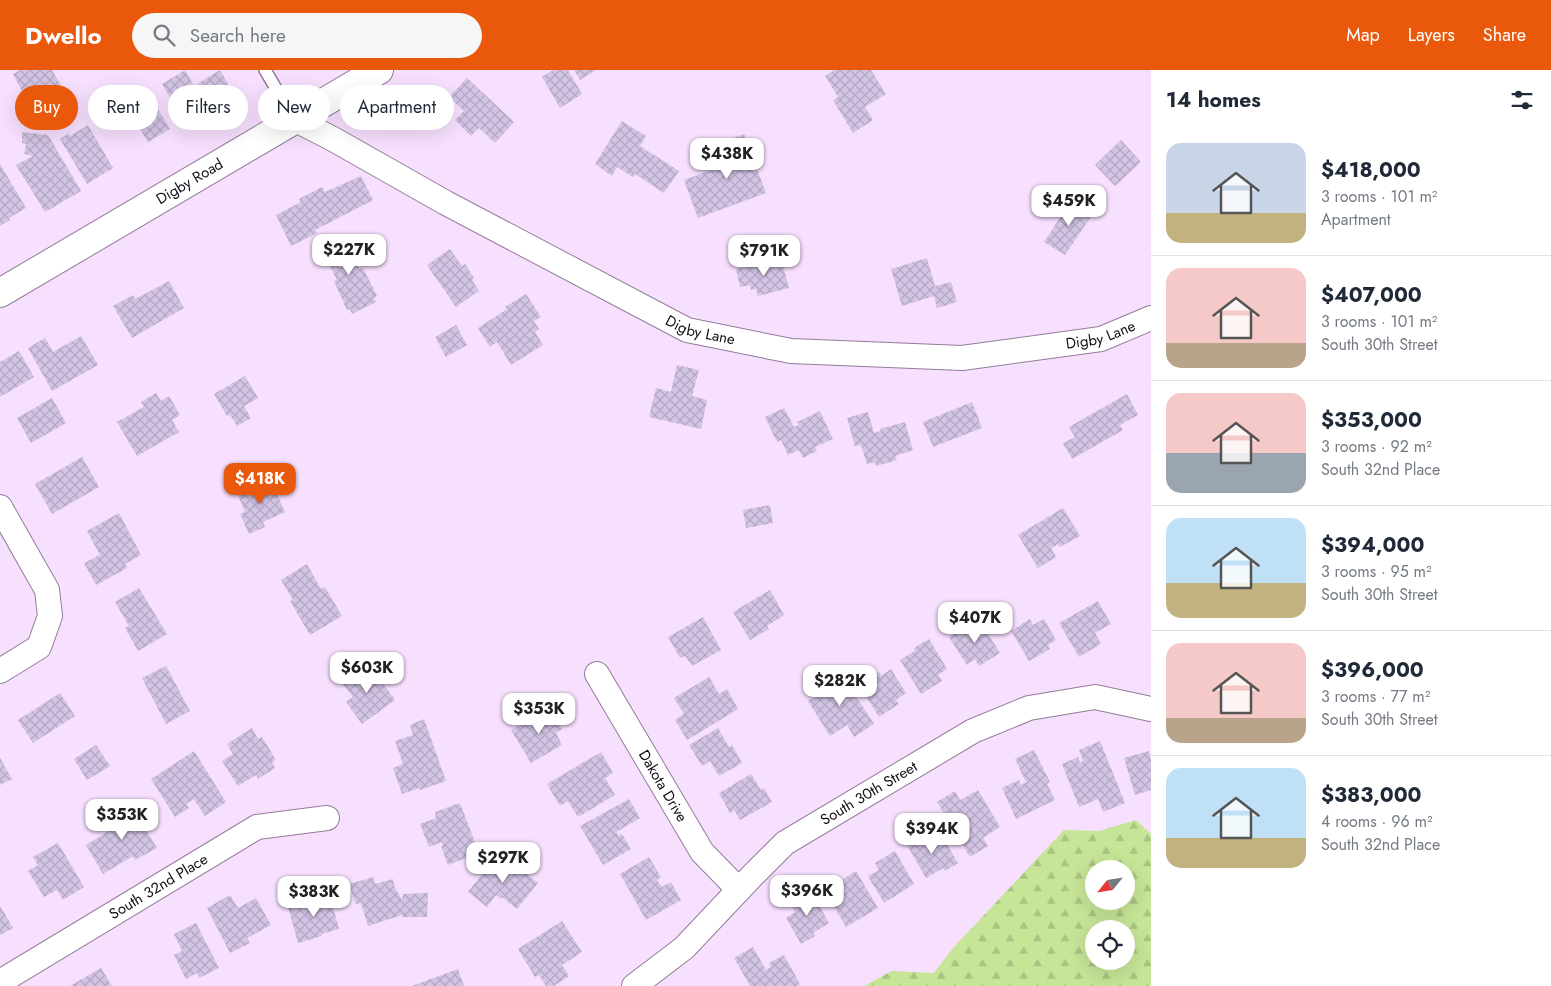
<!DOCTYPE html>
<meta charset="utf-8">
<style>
:root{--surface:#fff;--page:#f6f6f7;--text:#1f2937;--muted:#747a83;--line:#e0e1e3;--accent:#ea580c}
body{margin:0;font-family:Jost,sans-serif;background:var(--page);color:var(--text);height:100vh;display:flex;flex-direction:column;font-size:19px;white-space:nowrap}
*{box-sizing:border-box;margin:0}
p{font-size:16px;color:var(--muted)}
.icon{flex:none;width:28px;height:28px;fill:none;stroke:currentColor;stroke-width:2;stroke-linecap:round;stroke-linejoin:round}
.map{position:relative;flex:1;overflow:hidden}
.drawer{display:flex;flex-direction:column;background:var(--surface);width:400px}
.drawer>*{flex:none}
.hud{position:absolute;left:15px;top:15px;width:475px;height:45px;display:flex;gap:10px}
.needle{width:32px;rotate:240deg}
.buttons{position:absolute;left:1085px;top:790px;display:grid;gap:10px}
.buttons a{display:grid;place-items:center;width:50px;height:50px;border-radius:50%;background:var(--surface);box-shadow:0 5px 20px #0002;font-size:25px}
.price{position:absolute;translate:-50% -42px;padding:0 11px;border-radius:10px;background:#fff;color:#222;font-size:16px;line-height:32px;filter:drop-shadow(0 1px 2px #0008)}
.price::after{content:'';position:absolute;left:50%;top:30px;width:15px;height:11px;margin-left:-8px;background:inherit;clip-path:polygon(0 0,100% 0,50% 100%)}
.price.current{background:var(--accent);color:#fff}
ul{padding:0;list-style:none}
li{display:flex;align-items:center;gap:15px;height:125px;padding:0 15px}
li+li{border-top:1px solid var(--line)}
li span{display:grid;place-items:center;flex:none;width:140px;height:100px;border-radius:15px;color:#555}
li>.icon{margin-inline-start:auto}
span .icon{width:60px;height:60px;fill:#fffc;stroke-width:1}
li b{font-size:21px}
h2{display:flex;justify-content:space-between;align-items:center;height:60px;padding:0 15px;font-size:21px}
.tag{padding:0 18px;border-radius:22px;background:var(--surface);box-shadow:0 5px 20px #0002;font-size:18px;line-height:45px}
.tag.current{background:var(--accent);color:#fff}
header{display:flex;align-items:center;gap:30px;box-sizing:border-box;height:70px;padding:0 25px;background:var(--accent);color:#fff}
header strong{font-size:24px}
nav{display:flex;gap:28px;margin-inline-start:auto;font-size:18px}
.search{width:350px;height:45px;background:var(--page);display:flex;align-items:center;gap:12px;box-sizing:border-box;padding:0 18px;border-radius:28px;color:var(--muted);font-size:19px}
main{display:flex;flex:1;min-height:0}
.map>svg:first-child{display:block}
</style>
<header>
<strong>Dwello</strong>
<div class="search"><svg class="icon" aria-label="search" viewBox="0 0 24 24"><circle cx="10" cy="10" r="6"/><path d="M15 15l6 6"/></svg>Search here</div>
<nav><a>Map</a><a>Layers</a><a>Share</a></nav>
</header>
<main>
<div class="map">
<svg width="1151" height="916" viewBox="0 0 1151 916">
<defs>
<pattern id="forest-firs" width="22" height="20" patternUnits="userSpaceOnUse" patternTransform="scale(1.25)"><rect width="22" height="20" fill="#c6e597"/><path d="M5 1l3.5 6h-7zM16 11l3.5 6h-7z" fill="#a9c381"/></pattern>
<pattern id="building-cross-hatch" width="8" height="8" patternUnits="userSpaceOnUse" patternTransform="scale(1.25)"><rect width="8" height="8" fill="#d3c4e5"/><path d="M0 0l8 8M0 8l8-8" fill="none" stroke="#b4a7c4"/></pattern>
</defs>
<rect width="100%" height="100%" fill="#f7dffe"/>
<!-- forest -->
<path fill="url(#forest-firs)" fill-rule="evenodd" d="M1136,750l15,14v152h-287l28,-15 42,2 19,-25 111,-118 35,1zM1094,799h32v32h-32zM1094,859h32v32h-32z"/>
<!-- building -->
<path fill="url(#building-cross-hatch)" d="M20,0h32l11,19 -32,19 -18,-34z
M185,0l9,16 26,-16 16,28 -48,29 -26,-43z
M553,0h15l14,24 -22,14 -18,-31z
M574,0h22l-16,10z
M834,0h37l15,24 -21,13 8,13 -20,13 -20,-33 5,-3 -13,-21z
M467,8l47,44 -19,21 -16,-15 -8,8 -16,-16 9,-9 -15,-14z
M147,21l23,38 -22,13 -23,-38z
M622,51l24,15 -6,10 39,25 -15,22 -29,-19 -2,3 -16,-10 -5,9 -17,-12z
M88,55l25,43 -26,16 -27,-45 9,-6 1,3z
M22,62l26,3 33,56 -36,21 -29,-47 17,-9 -9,-2 2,-10 -4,-1z
M744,64l22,59 -68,25 -14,-38 41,-15 -8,-21z
M1121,70l20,22 -26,24 -20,-21z
M0,94l26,44 -17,10 1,2 -10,6z
M361,106l12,24 -58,30 2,3 -26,13 -15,-31 25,-13 -2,-3 23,-12 3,5z
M1073,128l21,14 -29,43 -21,-13z
M343,165l16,34 4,-1 14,28 -3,2 2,4 -24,12 -2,-5 -3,1 -13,-29 3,-1 -17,-34z
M450,179l12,17 3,-2 9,14 -2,2 7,11 -23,16 -29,-42z
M781,188l8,30 -31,8 -2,-7 -5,1 -1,-5 -10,2 -4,-18z
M927,188l8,28 16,-4 6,20 -20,6 -3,-12 -32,10 -11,-37z
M169,211l15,27 -52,30 -19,-32 20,-11 2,4z
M526,224l15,23 -7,4 5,8 -4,3 8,13 -32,20 -14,-23 -7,5 -12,-19 29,-19 -2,-2z
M456,255l11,20 -21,12 -11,-20z
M81,266l17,29 -46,26 -24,-43 17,-10 8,14z
M19,281l15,26 -34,20v-35z
M677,295l22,5 -7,26 15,4 -6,29 -52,-12 7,-29 15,4z
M245,306l13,22 -14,8 7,12 -14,8 -7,-11 -3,1 -13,-22z
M156,323l5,8 8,-5 11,19 -8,5 7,12 -42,24 -20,-34 27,-15 -3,-5z
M1127,324l11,21 -18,10 3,5 -51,29 -9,-16 12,-6 -6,-10z
M52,328l14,25 -35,20 -14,-25z
M972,332l10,26 -49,19 -10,-25z
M784,338l10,19 5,-2 -2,-3 23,-11 13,28 -18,8 2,4 -14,7 -4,-8 -11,5 -7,-15 -4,2 -12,-25z
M868,342l6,21 7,-2 -1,-2 25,-7 8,28 -18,6 2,4 -21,6 -1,-4 -8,2 -6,-19 -6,1 -8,-28z
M82,387l17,30 -47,27 -17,-30z
M270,409l15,33 -22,10 2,5 -16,7 -9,-20 5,-2 -8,-19z
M770,435l3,18 -27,5 -3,-18z
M1063,438l17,28 -20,11 -2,-3 -7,4 5,9 -18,11 -20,-33z
M119,443l22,42 -16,9 2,4 -31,17 -12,-22 16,-8 -13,-24z
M307,494l14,25 4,-2 17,29 -32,19 -20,-34 3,-1 -12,-20z
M139,518l28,46 -29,17 -13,-23 4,-2 -14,-24z
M770,520l14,25 -17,11 2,3 -19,11 -17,-28z
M1098,531l13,23 -16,9 6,11 -22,13 -20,-34z
M703,547l18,33 -29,16 -7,-10 -5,2 -12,-21z
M979,549l21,34 -21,13 -4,-7 -8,6 -18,-28z
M1030,549l3,6 11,-6 12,21 -8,5 2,4 -21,12 -18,-30z
M929,569l18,30 -9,6 4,6 -21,13 -21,-34 15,-9 -1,-3z
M369,594l26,36 -33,24 -16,-22 7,-5 -11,-14z
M166,596l24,45 -24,13 -24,-46z
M891,599l15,24 -10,7 3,4 -20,13 -20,-32 20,-13 2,4z
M839,600l35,54 -20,13 -7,-12 -17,11 -22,-35 19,-11 -6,-9z
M709,607l10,17 8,-5 11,20 -51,31 -12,-20 9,-6 -10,-16z
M60,623l15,23 -42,27 -15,-23z
M549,638l13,21 -6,4 6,12 -31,18 -20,-33z
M424,649l22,62 -26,9 -1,-2 -17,6 -9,-26 10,-4 -8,-23 18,-6 -3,-10z
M252,658l6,11 4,-2 14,23 -4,2 3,6 -17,11 -2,-4 -18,11 -16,-25 11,-7 -6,-10z
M718,658l11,19 3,-2 10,18 -23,13 -9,-15 -8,5 -13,-21z
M1100,671l25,62 -22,9 -5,-13 -19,8 -17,-43 16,-7 2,6 3,-2 -4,-11z
M96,675l14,21 -23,14 -13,-21z
M1034,680l16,32 -3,2 8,16 -39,19 -14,-31 17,-8 2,5 5,-3 -11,-23z
M194,681l32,51 -21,14 -11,-17 -8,5 3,4 -14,9 -24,-38z
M1149,681l2,9v30l-16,5 -11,-37z
M601,682l12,21 -8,5 10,17 -37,22 -10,-16 -8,5 -13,-22z
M0,688l12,21 -12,6z
M751,704l10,16 3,-2 8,14 -32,18 -6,-10 -4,3 -11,-20z
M978,720l22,37 -17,11 5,8 -18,11 -33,-55 18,-11 5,9z
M629,729l11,19 -24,14 3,4 3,-2 9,15 -28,16 -23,-39z
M460,733l19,50 -31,12 -7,-19 2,-1 -1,-3 -13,5 -9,-23 16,-6 -1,-6z
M131,735l26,43 -22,12 -2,-4 -30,18 -17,-29 31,-19 -6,-10z
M927,763l5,9 10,-6 16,27 -13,8 -2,-3 -17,10 -19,-33z
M58,773l26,44 -21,13 -6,-10 -13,7 -16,-26 10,-6 -5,-8z
M895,781l19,33 -30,19 -16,-27 11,-6 -4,-7z
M649,787l12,20 -4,3 5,7 9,-5 10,18 -35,20 -26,-46z
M507,788l31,25 -21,26 -15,-12 -1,2 -5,-4 -9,12 -19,-15 26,-33 8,5z
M856,801l22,37 -32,19 -19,-32 11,-6 -3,-5z
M374,807l1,7 18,-5 2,10h1l6,11 1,-6 25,-1 -1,24h-24l-1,-2 -34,11 -7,-23 -5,1 -7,-20z
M811,821l18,32 -16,10 2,3 -14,8 -15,-26 9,-6 -5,-9z
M329,822l10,37 -18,5 1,2 -24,7 -10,-36 20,-5 -2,-4z
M230,825l8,13 18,-10 15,27 -24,13 3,5 -20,10 -23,-45z
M0,836l13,22 -13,7z
M562,851l20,31 -20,13 7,11 -15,10h-8l-7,-11 -4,2 -17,-28z
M196,853l23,45 -20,10 -2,-5 -11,6 -12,-24 8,-4 -8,-17z
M753,877l13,23 5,-3 -2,-4 15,-8 16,29 -3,2h-47l-16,-28z
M101,898l11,18h-42z
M458,899l6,17h-52z"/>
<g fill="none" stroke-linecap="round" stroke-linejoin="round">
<defs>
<path id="service" d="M265,0l29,49"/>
<g id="minor">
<path id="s1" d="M294,49l39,20 113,64 241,127 104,21 171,7 139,-19 50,-21"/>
<path d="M0,437l47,83 3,26 -11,31 -39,24"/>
<path id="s2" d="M597,604l105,178 37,38"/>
<path id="s3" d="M0,912l257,-155 70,-9"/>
<path id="s4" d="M634,916l50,-38 67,-71 34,-34 188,-112 56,-23 66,-11 56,12"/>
</g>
<g id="tertiary">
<path id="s5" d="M0,223l379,-223"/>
</g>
</defs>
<!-- service casing -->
<use href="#service" stroke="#937d99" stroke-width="14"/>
<!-- minor casing -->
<use href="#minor" stroke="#937d99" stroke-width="26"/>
<!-- tertiary casing -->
<use href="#tertiary" stroke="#937d99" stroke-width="30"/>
<!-- service -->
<use href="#service" stroke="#fff" stroke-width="11"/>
<!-- minor -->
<use href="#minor" stroke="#fff" stroke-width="24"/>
<!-- tertiary -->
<use href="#tertiary" stroke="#fff" stroke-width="28"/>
</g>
<g text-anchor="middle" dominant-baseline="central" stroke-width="5" stroke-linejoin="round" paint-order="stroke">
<!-- street labels -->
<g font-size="15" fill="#150d17" stroke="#fff">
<text stroke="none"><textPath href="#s5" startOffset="220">Digby Road</textPath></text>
<text stroke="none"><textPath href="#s1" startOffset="459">Digby Lane</textPath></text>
<text stroke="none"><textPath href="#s1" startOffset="864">Digby Lane</textPath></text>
<text stroke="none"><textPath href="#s2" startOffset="130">Dakota Drive</textPath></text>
<text stroke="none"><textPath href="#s4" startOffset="306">South 30th Street</textPath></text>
<text stroke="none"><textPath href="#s3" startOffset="185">South 32nd Place</textPath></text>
</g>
</g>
</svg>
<div class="buttons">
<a><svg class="needle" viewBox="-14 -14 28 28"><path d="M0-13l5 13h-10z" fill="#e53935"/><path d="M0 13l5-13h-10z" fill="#747a83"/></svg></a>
<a><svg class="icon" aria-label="locate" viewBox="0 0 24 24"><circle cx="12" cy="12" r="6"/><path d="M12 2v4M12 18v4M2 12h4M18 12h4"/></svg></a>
</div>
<b class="price" style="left:727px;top:110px">$438K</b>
<b class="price" style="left:1069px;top:157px">$459K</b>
<b class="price" style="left:349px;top:206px">$227K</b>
<b class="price" style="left:764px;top:207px">$791K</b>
<b class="price current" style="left:260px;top:435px">$418K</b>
<b class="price" style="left:975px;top:574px">$407K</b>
<b class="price" style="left:367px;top:624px">$603K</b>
<b class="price" style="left:840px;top:637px">$282K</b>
<b class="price" style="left:539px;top:665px">$353K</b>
<b class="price" style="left:122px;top:771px">$353K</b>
<b class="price" style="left:932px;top:785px">$394K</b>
<b class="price" style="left:503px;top:814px">$297K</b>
<b class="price" style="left:807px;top:847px">$396K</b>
<b class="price" style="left:314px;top:848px">$383K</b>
<div class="hud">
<a class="tag current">Buy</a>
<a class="tag">Rent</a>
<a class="tag">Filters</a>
<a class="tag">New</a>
<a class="tag">Apartment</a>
</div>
</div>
<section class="drawer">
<h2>14 homes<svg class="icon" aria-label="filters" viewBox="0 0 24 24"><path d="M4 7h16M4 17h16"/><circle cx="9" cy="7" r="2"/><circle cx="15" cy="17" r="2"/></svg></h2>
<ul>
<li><span style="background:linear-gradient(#c9d6e8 70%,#c2b280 0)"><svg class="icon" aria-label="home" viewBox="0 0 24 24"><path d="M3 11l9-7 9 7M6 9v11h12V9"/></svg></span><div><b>$418,000</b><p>3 rooms · 101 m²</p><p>Apartment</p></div></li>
<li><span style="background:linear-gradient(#f6c9c9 75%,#b9a48a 0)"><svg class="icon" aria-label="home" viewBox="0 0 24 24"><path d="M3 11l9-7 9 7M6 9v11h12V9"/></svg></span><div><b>$407,000</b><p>3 rooms · 101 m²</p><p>South 30th Street</p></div></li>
<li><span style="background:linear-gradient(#f6c9c9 60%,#9aa5b1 0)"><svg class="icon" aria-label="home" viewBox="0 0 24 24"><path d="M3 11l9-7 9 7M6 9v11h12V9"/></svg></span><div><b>$353,000</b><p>3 rooms · 92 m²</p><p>South 32nd Place</p></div></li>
<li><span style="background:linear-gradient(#bfe0f5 65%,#c2b280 0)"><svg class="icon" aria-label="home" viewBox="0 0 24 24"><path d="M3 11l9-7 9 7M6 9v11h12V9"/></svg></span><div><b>$394,000</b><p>3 rooms · 95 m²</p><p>South 30th Street</p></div></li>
<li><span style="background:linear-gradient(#f6c9c9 75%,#b9a48a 0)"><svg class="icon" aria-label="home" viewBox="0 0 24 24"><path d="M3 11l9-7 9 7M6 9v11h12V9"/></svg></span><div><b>$396,000</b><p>3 rooms · 77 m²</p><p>South 30th Street</p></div></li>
<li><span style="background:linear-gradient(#bfe0f5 70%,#c2b280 0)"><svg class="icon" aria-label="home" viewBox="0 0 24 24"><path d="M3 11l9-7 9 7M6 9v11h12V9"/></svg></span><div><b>$383,000</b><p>4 rooms · 96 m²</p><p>South 32nd Place</p></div></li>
</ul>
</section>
</main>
